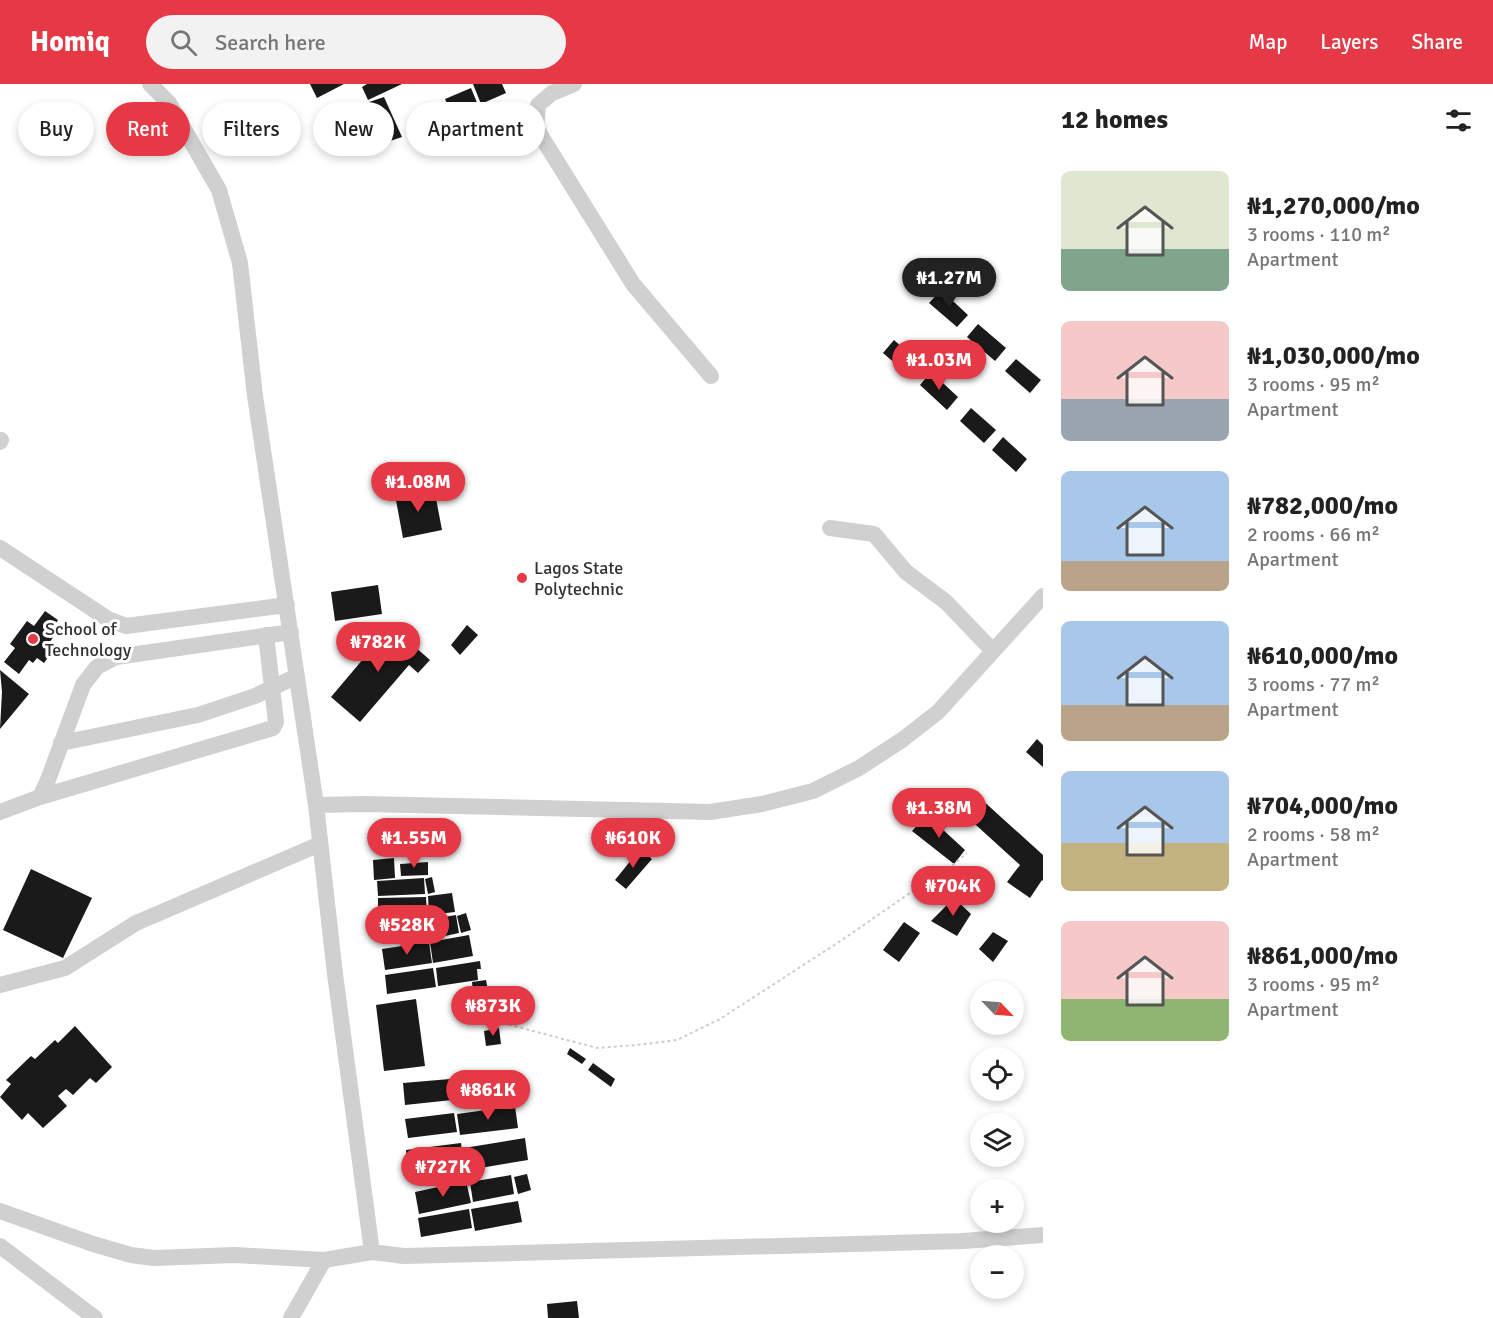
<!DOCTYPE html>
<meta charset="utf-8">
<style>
:root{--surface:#fff;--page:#f2f2f2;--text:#222;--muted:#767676;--accent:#e63946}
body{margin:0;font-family:Signika,sans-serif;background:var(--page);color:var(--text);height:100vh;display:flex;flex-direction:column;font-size:22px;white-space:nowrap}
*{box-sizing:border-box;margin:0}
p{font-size:20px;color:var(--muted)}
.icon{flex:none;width:33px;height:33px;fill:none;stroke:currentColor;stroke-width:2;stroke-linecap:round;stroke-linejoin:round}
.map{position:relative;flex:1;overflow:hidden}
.sheet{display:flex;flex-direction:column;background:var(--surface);width:450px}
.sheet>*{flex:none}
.top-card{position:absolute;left:18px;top:18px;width:570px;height:54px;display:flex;gap:12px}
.needle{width:39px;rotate:115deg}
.controls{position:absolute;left:970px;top:897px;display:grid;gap:12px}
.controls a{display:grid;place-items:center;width:54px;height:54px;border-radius:50%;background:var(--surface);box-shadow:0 3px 9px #0003;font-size:30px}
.price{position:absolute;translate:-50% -51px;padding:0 14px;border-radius:21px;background:var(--accent);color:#fff;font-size:20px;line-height:39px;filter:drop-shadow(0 2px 3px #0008)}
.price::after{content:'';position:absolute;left:50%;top:36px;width:18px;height:14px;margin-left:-9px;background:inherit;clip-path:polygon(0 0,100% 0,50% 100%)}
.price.current{background:#222;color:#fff}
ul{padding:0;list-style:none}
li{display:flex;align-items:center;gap:18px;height:150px;padding:0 18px}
li span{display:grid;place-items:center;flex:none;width:168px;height:120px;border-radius:9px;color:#555}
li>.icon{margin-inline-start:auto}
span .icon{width:72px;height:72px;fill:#fffc;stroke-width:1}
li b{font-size:26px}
h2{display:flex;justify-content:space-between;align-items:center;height:72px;padding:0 18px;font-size:26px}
.tag{padding:0 21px;border-radius:27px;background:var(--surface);box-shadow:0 3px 9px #0003;font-size:21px;line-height:54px}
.tag.current{background:var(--accent);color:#fff}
header{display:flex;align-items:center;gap:36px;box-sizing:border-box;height:84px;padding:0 30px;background:var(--accent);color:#fff}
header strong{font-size:28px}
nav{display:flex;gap:33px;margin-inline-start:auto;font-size:21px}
.search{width:420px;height:54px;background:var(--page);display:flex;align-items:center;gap:15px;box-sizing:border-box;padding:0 21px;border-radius:33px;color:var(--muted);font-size:22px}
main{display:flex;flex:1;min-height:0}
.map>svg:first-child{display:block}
</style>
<header>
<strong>Homiq</strong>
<div class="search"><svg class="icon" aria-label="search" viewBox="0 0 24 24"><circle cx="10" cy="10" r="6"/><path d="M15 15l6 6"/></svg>Search here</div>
<nav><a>Map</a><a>Layers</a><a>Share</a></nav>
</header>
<main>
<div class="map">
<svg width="1043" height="1234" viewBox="0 0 1043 1234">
<rect width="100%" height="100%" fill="#fff"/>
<!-- building -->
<path fill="#1a1a1a" d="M310,0h34l-27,14z
M367,0h35l-34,16 -6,-13z
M473,0h29l4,9 -25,11z
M471,4l7,17 -26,11 -7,-17z
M384,13l18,40 -15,5 -18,-40z
M439,18l6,12 -25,12 -6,-12 2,-4 13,-7 4,2z
M941,206l27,25 -11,12 -28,-24z
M978,240l28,24 -11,13 -28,-24z
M894,256l28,25 -11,12 -28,-24z
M1016,275l25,21 -11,13 -25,-22z
M931,288l27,25 -11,13 -27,-25z
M971,324l25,22 -12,13 -24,-22z
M1003,353l24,22 -11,13 -24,-22z
M434,404l8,42 -39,8 -8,-43z
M378,501l4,29 -47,7 -4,-29z
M45,527l13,9 -8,12 4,4 -5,7 6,5 -11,15 -7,-5 -4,5 -4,-3 -10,14 -15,-12 11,-14 -5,-4 17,-23 7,5z
M467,541l11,10 -18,20 -9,-10z
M391,542l39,34 -12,13 -9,-8 -49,57 -29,-25z
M0,586l29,24 -29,35 2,-37z
M1037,655l6,6v22l-17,-15z
M980,714l63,57v26l-1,-1 -12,18 -23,-16 13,-17 -55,-50z
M927,731l38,35 -11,14 -42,-33z
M640,765l12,10 -26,30 -11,-9z
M394,774l1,20 -21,2 -1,-20z
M428,778v13l-27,1 -1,-12z
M31,785l61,29 -29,60 -60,-28z
M432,793l3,15 -7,2 -3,-15z
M424,794l1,16 -47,2 -1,-15z
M452,809l3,19 -26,3 -1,-19z
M426,813l1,19 -49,2v-20z
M954,814l17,16 -14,22 -26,-15z
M466,829l5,17 -10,3 -4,-17z
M456,831l3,18 -28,6 -4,-19z
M426,835l2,21 -45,4 -2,-20z
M904,838l16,11 -21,29 -16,-12z
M993,848l15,9 -15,21 -14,-13z
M469,851l4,21 -40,7 -3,-21z
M429,858l3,21 -47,7 -3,-21z
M480,877l1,8h-4l1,11 -40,6 -2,-18z
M433,884l3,19 -49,7 -2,-19z
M486,896l4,21 -16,3 -2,-22z
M416,915l9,67 -41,5 -8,-66z
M75,942l37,41 -16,16 -6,-5 -17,17 -7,-6 -8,7 9,10 -24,22 -15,-15 -6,7 -22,-23 11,-13 -5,-4 25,-24 4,3 20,-19 3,3z
M499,944l2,16 -15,2 -2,-15z
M570,964l16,11 -4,5 -15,-10z
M593,979l22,16 -4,8 -23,-17z
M450,995l2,21 -47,5 -2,-22z
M470,996l1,15 -17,2 -1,-16z
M515,1022l3,22 -58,7 -3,-21z
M454,1029l3,19 -49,6 -3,-19z
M525,1054l3,22 -60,10 -4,-22z
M461,1059l3,28 -55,6 -3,-27z
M527,1090l4,16 -13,4 -4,-17z
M511,1091l3,19 -41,8 -3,-20z
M466,1097l5,22 -52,11 -4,-22z
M518,1117l4,21 -47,9 -4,-22z
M469,1125l3,19 -51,9 -3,-19z
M577,1217l2,17h-31l-1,-14z"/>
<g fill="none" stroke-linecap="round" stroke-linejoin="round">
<!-- path -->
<path stroke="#cdcdcd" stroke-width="2" stroke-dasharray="3 3" stroke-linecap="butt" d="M503,939l94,25 40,-3 40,-5 43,-21 122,-79 78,-54 23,-13 24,-20"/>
<!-- minor -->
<path stroke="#d0d0d0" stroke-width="16" d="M150,0l19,19 50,87 21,73 15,133 61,409 19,169 37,278 32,4 559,-15 80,-6
M574,0l-22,9 -14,12 -2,23 97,156 78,92
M0,358l1,-2
M830,444l44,6 32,38 40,30 47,49
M0,464l108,71 18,7 161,-21
M61,659l137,-28 57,-19 42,-20
M40,713l233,-69 3,-6 -10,-87
M316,721l49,-1 345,8 52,-8 51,-13 46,-23 43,-28 36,-28 105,-116
M0,728l40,-15 8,-17 35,-95 14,-18 19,-10 175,-25
M0,901l65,-17 71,-45 184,-79
M0,1127l93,33 38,11 23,3 81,-3 89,5 48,-8
M0,1162l95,72
M291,1234l33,-58"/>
</g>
<!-- markers -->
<g fill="#e63946" stroke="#fff" stroke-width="2">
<circle cx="522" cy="494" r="6"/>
<circle cx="33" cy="555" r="6"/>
</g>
<g text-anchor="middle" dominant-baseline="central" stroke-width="6" stroke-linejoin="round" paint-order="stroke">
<!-- poi labels -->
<g font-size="18" fill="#333" stroke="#fff" text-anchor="start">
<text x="534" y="484">Lagos State<tspan x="534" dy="21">Polytechnic</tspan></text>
<text x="45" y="545">School of<tspan x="45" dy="21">Technology</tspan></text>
</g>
</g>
</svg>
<div class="controls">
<a><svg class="needle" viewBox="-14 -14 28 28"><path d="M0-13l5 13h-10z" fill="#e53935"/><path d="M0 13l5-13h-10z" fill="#767676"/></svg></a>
<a><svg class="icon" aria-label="locate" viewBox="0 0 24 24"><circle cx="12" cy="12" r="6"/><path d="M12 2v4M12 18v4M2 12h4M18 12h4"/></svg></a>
<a><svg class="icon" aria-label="layers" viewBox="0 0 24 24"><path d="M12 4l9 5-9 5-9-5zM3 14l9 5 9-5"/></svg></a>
<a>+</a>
<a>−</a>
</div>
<b class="price current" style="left:949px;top:225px">₦1.27M</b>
<b class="price" style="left:939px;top:307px">₦1.03M</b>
<b class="price" style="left:418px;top:429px">₦1.08M</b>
<b class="price" style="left:378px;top:589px">₦782K</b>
<b class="price" style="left:939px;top:755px">₦1.38M</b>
<b class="price" style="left:414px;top:785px">₦1.55M</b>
<b class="price" style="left:633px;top:785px">₦610K</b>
<b class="price" style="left:953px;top:833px">₦704K</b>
<b class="price" style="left:407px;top:872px">₦528K</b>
<b class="price" style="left:493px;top:953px">₦873K</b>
<b class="price" style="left:488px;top:1037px">₦861K</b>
<b class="price" style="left:443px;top:1114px">₦727K</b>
<div class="top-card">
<a class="tag">Buy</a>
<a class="tag current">Rent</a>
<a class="tag">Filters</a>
<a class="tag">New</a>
<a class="tag">Apartment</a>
</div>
</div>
<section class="sheet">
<h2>12 homes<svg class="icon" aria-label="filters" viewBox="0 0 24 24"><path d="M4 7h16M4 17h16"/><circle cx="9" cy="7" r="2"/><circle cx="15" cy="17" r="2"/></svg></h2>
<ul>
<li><span style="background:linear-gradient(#dfe7d0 65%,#7fa58c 0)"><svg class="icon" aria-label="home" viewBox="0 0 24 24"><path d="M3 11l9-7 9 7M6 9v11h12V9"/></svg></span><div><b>₦1,270,000/mo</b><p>3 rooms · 110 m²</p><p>Apartment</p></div></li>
<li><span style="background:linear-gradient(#f6c9c9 65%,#9aa5b1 0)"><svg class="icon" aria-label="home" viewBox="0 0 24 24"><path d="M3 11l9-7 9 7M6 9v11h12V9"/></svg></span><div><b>₦1,030,000/mo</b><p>3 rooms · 95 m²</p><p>Apartment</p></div></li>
<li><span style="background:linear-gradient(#a9c7e8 75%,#b9a48a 0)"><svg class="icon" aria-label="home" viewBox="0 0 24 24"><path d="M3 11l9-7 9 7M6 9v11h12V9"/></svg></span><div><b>₦782,000/mo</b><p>2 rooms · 66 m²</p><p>Apartment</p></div></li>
<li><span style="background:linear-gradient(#a9c7e8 70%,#b9a48a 0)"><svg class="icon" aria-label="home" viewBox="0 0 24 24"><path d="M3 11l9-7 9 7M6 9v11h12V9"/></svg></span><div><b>₦610,000/mo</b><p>3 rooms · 77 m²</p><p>Apartment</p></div></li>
<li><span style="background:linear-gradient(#a9c7e8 60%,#c2b280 0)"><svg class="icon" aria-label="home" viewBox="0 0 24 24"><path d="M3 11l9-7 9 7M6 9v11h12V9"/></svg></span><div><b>₦704,000/mo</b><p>2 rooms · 58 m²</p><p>Apartment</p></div></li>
<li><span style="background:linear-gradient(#f6c9c9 65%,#8fb573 0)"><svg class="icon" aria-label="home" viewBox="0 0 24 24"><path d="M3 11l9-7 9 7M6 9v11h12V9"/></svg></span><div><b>₦861,000/mo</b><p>3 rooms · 95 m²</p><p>Apartment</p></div></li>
</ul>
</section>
</main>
